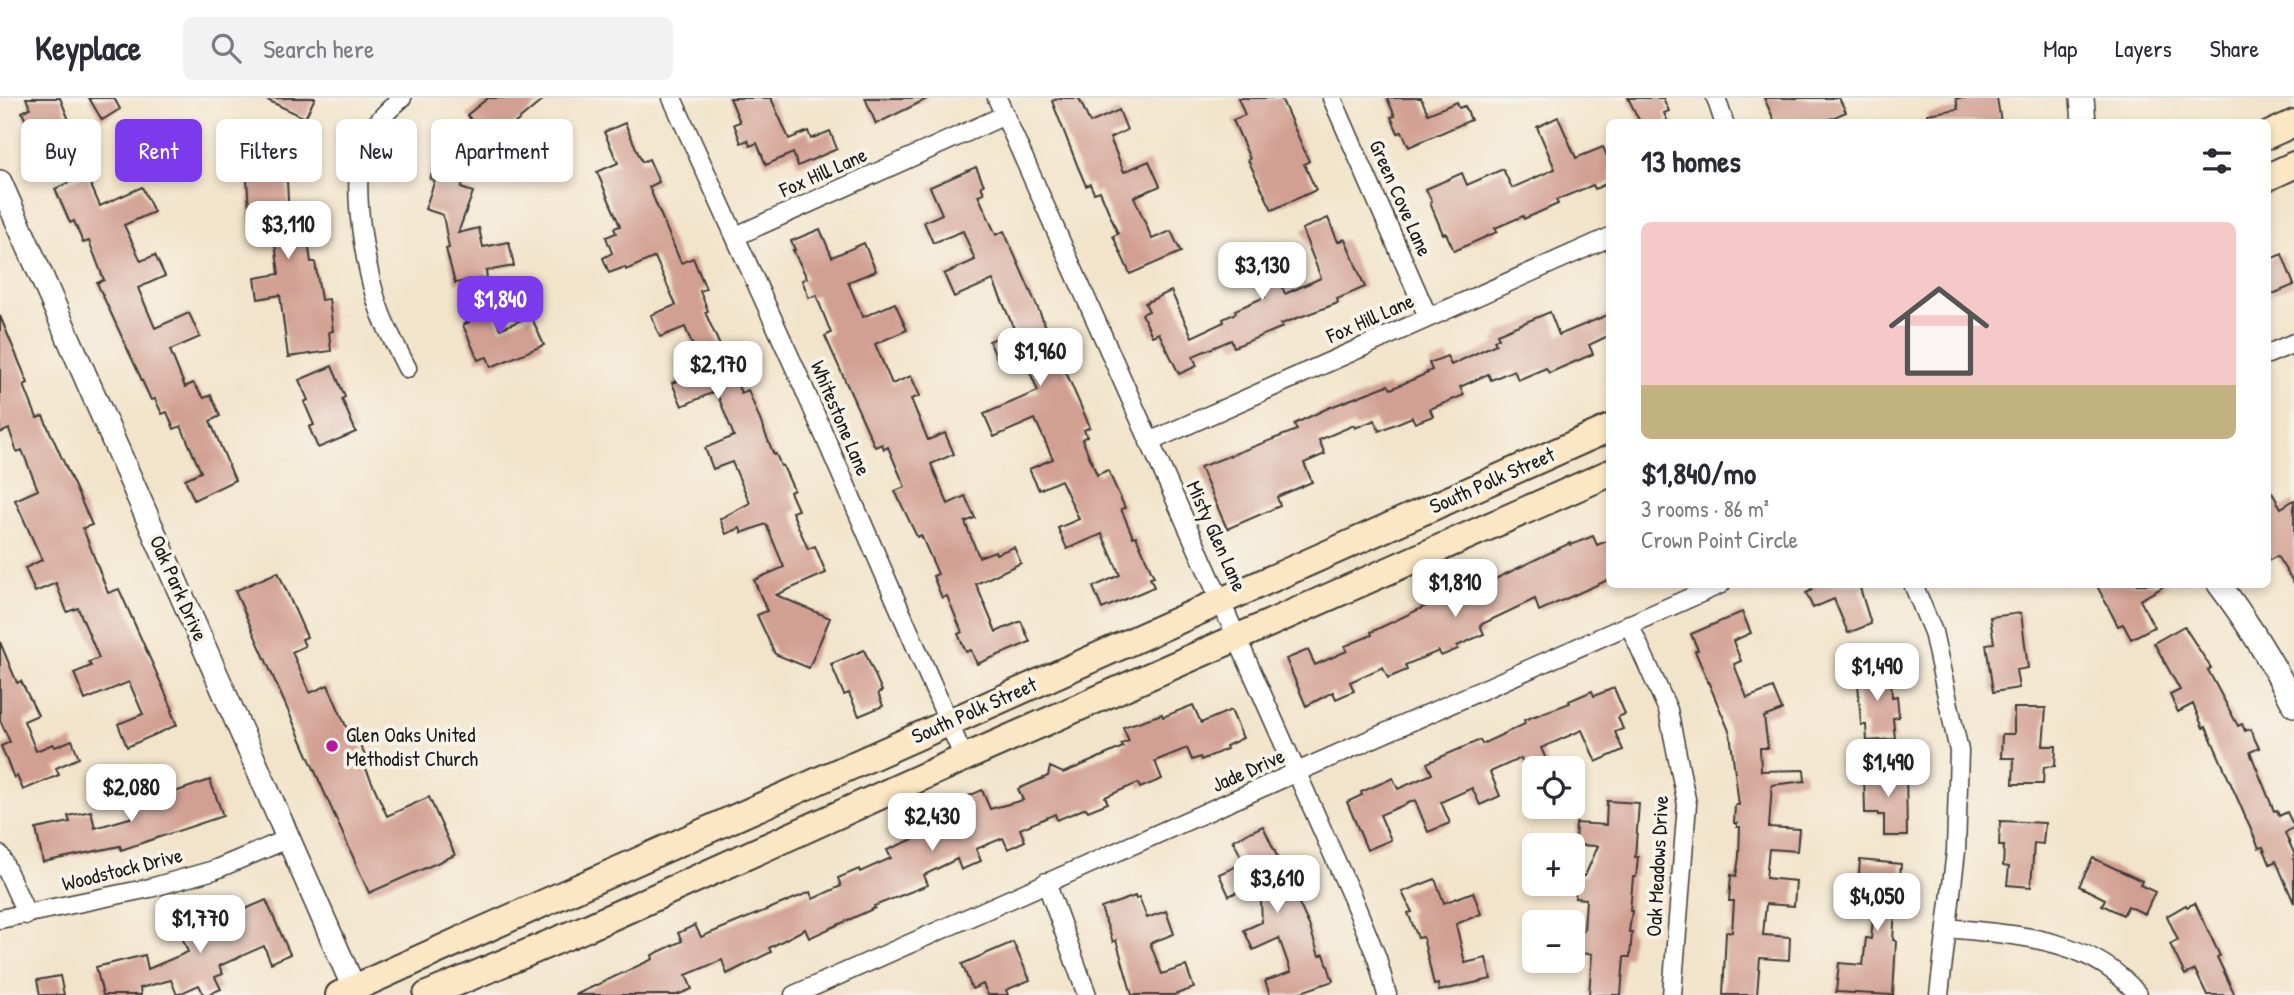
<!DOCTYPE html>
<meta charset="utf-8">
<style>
:root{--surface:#fff;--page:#f2f2f3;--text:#2b2b33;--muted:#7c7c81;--line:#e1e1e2;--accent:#7c3aed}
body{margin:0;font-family:"Patrick Hand",sans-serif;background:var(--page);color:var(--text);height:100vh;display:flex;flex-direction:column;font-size:26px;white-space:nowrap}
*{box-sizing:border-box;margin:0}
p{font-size:23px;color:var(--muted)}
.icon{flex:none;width:38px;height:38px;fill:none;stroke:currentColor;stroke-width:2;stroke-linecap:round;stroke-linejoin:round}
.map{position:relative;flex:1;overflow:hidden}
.drawer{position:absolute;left:1606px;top:21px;width:665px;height:469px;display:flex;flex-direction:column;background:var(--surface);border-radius:10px;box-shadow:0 4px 10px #0003}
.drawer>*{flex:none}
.banner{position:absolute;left:21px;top:21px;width:665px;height:63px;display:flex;gap:14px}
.controls{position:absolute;left:1522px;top:658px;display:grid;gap:14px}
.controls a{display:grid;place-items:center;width:63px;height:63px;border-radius:10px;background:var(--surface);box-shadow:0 4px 10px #0003;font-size:35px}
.price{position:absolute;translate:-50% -60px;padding:0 16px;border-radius:14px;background:#fff;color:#222;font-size:23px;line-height:46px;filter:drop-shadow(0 2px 4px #0008)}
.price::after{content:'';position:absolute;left:50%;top:42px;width:21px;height:16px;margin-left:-10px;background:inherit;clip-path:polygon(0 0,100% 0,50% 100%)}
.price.current{background:var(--accent);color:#fff}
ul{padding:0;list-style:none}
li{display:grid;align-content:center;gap:14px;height:371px;padding:0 35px}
li span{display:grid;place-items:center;height:217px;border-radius:10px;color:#555}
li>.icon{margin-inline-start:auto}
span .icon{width:126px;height:126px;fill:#fffc;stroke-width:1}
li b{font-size:30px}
h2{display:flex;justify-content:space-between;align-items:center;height:84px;padding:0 35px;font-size:30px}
.tag{padding:0 24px;border-radius:10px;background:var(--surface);box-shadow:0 4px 10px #0003;font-size:24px;line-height:63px}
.tag.current{background:var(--accent);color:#fff}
header{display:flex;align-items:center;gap:42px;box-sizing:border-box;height:98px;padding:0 35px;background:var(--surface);border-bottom:2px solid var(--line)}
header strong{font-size:33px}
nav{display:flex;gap:38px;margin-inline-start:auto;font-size:24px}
.search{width:490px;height:63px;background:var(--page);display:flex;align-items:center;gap:18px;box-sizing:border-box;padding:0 24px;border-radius:10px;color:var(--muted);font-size:26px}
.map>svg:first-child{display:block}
</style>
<header>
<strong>Keyplace</strong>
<div class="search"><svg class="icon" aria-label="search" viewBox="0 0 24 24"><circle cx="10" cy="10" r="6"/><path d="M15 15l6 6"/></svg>Search here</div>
<nav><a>Map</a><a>Layers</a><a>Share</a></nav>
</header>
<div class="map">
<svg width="2294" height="897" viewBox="0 0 2294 897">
<rect width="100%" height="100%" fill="#f7f3e8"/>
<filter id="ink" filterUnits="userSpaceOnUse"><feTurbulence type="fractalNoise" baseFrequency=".0143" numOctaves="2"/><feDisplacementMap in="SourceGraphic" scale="14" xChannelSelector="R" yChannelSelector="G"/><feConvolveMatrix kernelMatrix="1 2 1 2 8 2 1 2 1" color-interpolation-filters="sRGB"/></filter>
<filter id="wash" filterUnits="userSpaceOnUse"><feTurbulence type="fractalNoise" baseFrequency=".00686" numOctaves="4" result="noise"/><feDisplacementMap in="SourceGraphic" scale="28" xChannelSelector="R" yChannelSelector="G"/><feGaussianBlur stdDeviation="1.57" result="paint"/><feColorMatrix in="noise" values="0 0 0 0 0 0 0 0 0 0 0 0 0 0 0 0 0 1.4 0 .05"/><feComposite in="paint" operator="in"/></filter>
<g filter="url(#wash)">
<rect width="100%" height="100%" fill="#f2e4ca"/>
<g id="blocks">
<!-- building -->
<path fill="#d2a093" d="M26,0h34l16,39 -28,12 -7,-17 -9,4 -10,-24 8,-4z
M89,0h25l6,11 -18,11z
M263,0h52l-10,20z
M488,0h57l-38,32 3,2 -3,3 3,4 -13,11 -30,-35z
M730,0h41l18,41 19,-8 3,8 19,-8 7,18 -39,17 -5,-13 -27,12 -9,-22 -7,3 -2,-6 -7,3 -7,-19 6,-2z
M865,0h64l-53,26z
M1060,0h19l11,25 29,-13 8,20 -17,8 14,34 25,-11 11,25 -26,11 18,42 19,-8 10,21 -51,22 -17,-38 5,-2 -18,-43 -6,2 -4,-9 -4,2 -8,-19 -26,-66z
M1238,0h43l28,63 -5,3 12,26 -44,20 -24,-50 2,-1 -17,-39 12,-5z
M1387,0h34l7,16 29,-12 2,6 6,-2 6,14 -62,27 -7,-15 -4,1 -7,-16 4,-1z
M1628,0h35l6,13 -5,2 4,9h-28z
M1764,0h75l7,14 -23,10h-48z
M1956,0h41l4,24h-73l-1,-8 31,-5z
M1558,19l18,41 27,-11 7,16v19l-15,7 -2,-4 -37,15 2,4 -34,15 -1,-3 -28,12 2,4 -43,19 -8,-18 -3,1 -13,-31 2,-1 -6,-13 36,-16 5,12 36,-16 9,19 43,-19 -18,-42z
M625,25l17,39 7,-3 10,23 -10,5 32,76 12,-5 13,31 -6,2 8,20 -3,1 36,81 7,-3 26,65 2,-1 5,12h2l11,24 -4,2 8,18 -6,2 16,37 7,-3 11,27 -50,22 54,23 -21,50 -34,-14 -18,-39 10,-4 -13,-31 30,-13 -18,-43 -24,9 -2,-5 -14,6 -6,-15 30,-16 -18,-41 -19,7 -8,-21 29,-12 -18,-45 -34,15 -10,-23 31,-13 -18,-43 -25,10 -9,-22 25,-10 -21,-48 -29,13 -1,-3 -16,6 -6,-15 9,-5 -6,-16 10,-4 -2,-5 6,-2 -23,-54 21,-9 -14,-31z
M443,42l26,10 -8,22 5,2 -5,14 12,4 -15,41 21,-5 4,19 26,-5 5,24 -28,5 1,7 -32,5 -9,-34 3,-1 -6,-33 -18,-6 10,-29 -5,-1z
M273,52l1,18 10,-1 1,14h2l3,57 17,-3 4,27h4l6,38 8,-1 4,32 -4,1 2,19 -43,6 -8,-62 -22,4 -3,-21 24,-4 -7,-54 -22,2 -5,-70z
M976,69l8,18 -3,1 3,7 -6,2 18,40 8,-4 86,196 -6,3 3,6 -5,3 15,36 11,-5 17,38 -4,1 12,28 3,-1 18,41 -4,1 4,9 -52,22 -9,-22 27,-12 -18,-41 -35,15 -9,-21 21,-9 -18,-39 -22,10 -10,-21 24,-10 -18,-40 -41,18 -10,-23 54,-23 -17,-40 -23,10 -9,-20 26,-10 -22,-51 -39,17 -10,-23 31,-14 -12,-29 -30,12 -9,-21 18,-8 -12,-27z
M86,76l14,32 42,-19 12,25 -30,13 17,36 14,-6 10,21 -27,12 17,40 34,-15 11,24 -30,13 15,37 8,-4 11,15 7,-3 9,21 -10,5 25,59 -41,20 -9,-21 16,-7 -20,-46 -7,3 -7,-17 -5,2 -7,-15 -4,1 -54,-117 7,-3 -15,-39 -6,2 -9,-22 -4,2 -15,-34z
M1328,120l10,24 7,-3 20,48 -28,12 1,4 -57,21 2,3 -49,20 -3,-7 -38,16 4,10 -18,8 -20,-41 -7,3 -10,-22 7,-3 -4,-8 26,-12 21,46 32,-15 -1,-3 13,-6 -1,-3 30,-13 -9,-20 19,-8 10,25 36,-16 -19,-49z
M820,131l12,28 32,-14 12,28 -28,11 15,35 32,-14 12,27 -32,14 17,40 19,-8 9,20 -9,3 17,41 17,-7 9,21 -23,10 17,40 17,-8 10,22 -10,4 14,35 16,-6 1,3 18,-7 7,16 -45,21 20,48 25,-11 9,21 -53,22 -6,-14 -5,2 -8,-18 4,-2 -15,-36 -5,2 -9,-22 5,-2 -17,-39 -4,2 -22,-46 10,-4 -17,-40 -4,2 -2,-5 -7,3 -50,-111 6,-3 -15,-38 -7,3 -7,-18 5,-2 -14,-28h2l-4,-9z
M2282,156l12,31 -26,11v-36z
M489,205l11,26 31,-13 13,29 -53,22 -4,-10 -9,3 -15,-35 6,-3 -4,-9z
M1550,214l9,23 51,-21v21l-21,10 4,9 -44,19 -3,-5 -28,12 -4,-10 -23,10 -3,-6 -28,13 4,8 -34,14 3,7 -18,7 -3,-6 -33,14 -4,-11 -20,8 -1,-3 -35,15 6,14 -21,9 8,19 -35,15 3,9 -53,23 -27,-62 97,-37 -3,-6 34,-16 60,-23 3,4 37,-16 -1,-1 5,-2 -3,-7 18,-7 4,9 45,-21 -2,-4 5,-2 -2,-4z
M0,218l28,67 -4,2 13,33 6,-2 49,109 -9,3 25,65 11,-4 54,121 -2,1 6,14 -50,22 -9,-23 25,-10 -14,-32 -44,18 -11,-27 17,-7 -2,-4 10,-4 -21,-50 -11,4 -11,-29 -21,9 -10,-24 17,-8 -27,-60 23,-10 -16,-40 -5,2 -8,-23 -9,4z
M332,268l13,31 -3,2 14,33 -38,16 -9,-21 5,-2 -10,-23 4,-2 -9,-20z
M2268,388l13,22 13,-8v83l-17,-27 -9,5z
M1593,438l4,9 13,-5v39l-71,32 -4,-12 -55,26 4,9 -27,12 1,3 -17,7 -2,-5 -34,14 2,5 -19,8 -5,-11 -33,15 4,9 -18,8 -3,-7 -27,14 -20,-47 22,-9 7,15 32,-14 -2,-5 27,-11 -1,-3 74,-35 -2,-5 45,-19 3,8 79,-38 1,2z
M278,474l29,65 -5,2 3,7 -13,6 18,41 18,-8 20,46 5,-2 14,31 -4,2 24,54 42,-19 26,58 -86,38 -134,-302z
M1809,486h60l-9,4 11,36 -23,9 -14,-34 -21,9 -7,-15 6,-3z
M2096,486h72l-28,16 14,27 -23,12 -8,-15 -5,2z
M1742,514l9,21 -18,8 8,20 -7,3 13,34 26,-10 9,22 -18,7 4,31h-8l1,23 43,-1 1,11 -33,4 -3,42 30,2 -2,22 -28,-2 -3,29 30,3 -2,25 -28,-2 -3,31 27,2 -1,23 -29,-2 -3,37h-34l3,-63h6l2,-31h-5l2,-26 5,1 3,-19 1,-30h-3v-4h-3l1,-18h4l-9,-72 -35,-82 3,-1 -7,-16z
M2021,515l7,55 -12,2 3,18 -26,4 -7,-48 8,-1 -4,-26z
M2184,528l27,42 -3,2 30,56 4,-2 3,7 5,-2 9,19 -9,4 24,59 3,-1 2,6 8,-4 7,15 -9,6 9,20v50l-18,-42 -6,3 -7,-17 -4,1 -53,-121 -3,1 -10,-24 -15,8 -8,-17 10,-5 -26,-47z
M0,544l17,41 4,-2 17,34 -14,6 12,30 17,-7 2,3 17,-7 7,18 -23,10 3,7 -36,15 -6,-14 -3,2 -13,-32 9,-4 -10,-22z
M864,552l18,41 -4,2 5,13 -24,10 -10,-23 -5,2 -13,-31z
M1890,569l2,30 5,-1 2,21 -6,1 2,21 -28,2 -1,-16h-5l-4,-56z
M1614,590l11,26 -7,3 5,12 -8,3 8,18 -27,12 -14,-32 -41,18 9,20h-25l-4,-10 -31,14 10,24 -20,9 -8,-17 -31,14 9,21 -22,9 -13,-32 -35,15 11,25 -24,10 -20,-48 15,-7 -1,-3 32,-14 5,11 34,-15 -5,-11 53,-23 2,4 43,-20 -1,-4 46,-17 -1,-2 23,-10 2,5z
M1193,607l8,18 30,-13 12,28 -17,8 1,3 -26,11 -1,-3 -8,3 -5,-12 -32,13 7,18 -22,9 -2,-5 -33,14 3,6 -20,8 -2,-3 -29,12 -2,-6 -35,15 5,12 -17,8 -5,-11 -27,11 5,12 -20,9 -4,-11 -33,16 4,10 -54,21 1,2 -66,30 -4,-9 -36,19 2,4 -44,22 -5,-14 -36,15 6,14 -15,6h-102l78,-36 -1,-4 30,-14 -4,-8 17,-8 6,12 109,-45 3,7 28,-13 -3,-8 21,-9 1,3 31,-14 -4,-8 82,-34 -7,-17 20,-9 8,19 33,-9 -5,-11 30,-13 2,-9 13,6 17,-7 43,-19 -2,-3 8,-3 -6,-14 39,-13 1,3z
M2014,610h32l-3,38h13l-1,20 -11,1 -1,17h-30l1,-26h-13l1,-24h12z
M1864,672h42l1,66h-23v-21h-6v-2h-13z
M210,682l13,36 -102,34 -1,-4 -77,16 -7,-33 34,-7 -2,-6 23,-5 4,17 38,-11 -3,-8 40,-12 -1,-3z
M1607,703l32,2 -4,54h3l-2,20h-3l-3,34h2l-3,21h3l-2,25h-6l-3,38h-32l3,-41 -19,-1v-23l11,1 2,-32 -11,-1 2,-22h8l13,-30 -23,-1 1,-22 30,2z
M2000,723l45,2 -2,21 -9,-1 -3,44 -24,-2 2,-18 -6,-1 1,-20h-5z
M1263,728l46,99 10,31 5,-2 9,27 -40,14h-23l-5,-14 26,-9 -12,-34 -26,12 -9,-20 18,-8 -1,-21 -8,-17 -24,12 -10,-22 25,-11 -11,-23z
M2093,760l49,23 -2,4 15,7 -10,22 -17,-8 -5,9 -21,-10 3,-6 -26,-13z
M1860,762l41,4 -1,13 4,1 -3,31 -6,-1 -2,32 3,1 -3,54 -57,-3 3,-29 24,2 3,-27 5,1 5,-52 -18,-1z
M1435,781l9,24 29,-11 8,22 -25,10 9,39 21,-5 5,21 -52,12 -1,-7 -4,1 -11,-48 -5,1 -10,-25 4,-1 -10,-20z
M1135,798l1,3 3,-2 8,21 19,-7 8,23 -24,9 12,31 24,-8 8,22 -20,7h-42l-16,-55 -3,2 -12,-34z
M266,802l24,54 -19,9 -7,-17 -45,20 4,8 -8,3 6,12 -14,6h-3l-5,-10 -22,10 -6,-15 -31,8 1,7h-38l-7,-28 49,-12 3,14 40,-17 -6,-15z
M2195,805l25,53 -3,1 18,38h-28l-12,-25 -10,5 -15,-31 8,-4 -11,-24 19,-11 1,2z
M1013,844l17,38 -24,10 2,5h-20l-5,-11 -11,5 -10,-25z
M60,878l4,19h-24l-3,-15z"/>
</g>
</g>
<g filter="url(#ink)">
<use href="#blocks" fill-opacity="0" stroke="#3c3a36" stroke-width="2"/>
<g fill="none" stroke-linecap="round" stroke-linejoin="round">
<defs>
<path id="minor" d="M402,0c-13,11 -28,26 -35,41 -20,37 -1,136 14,175 7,18 17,36 26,54
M672,0l127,279 165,381
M997,0l355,799 25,61 10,37
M1332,0l96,219
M1716,0l8,24
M736,138l269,-121
M2268,256l26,-11
M1149,344l461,-205
M1913,486l20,48 26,119 -3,100 -17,144
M1629,526l39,86 19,94 -15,191
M0,757l27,60
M1046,784l41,113
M0,821l150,-31 64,-18 76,-32
M1947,830c67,7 145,9 191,67
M794,897l927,-411"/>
<path id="tertiary" d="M2082,0l2,24
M0,84l357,813
M2219,486c29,38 53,78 75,121"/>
<path id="secondary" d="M2268,37l26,-12
M2268,79l26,-12
M339,897c423,-191 847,-380 1271,-567
M427,897l162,-68 375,-169 646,-285"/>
</defs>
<!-- minor casing -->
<use href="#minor" stroke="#3c3a36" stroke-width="21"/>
<!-- tertiary casing -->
<use href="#tertiary" stroke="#3c3a36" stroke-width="26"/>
<!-- secondary casing -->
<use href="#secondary" stroke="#3c3a36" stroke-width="30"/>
<!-- minor -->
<use href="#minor" stroke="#fff" stroke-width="18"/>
<!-- tertiary -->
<use href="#tertiary" stroke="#fff" stroke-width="23"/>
<!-- secondary -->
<use href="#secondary" stroke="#fbe7c3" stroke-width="26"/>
</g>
</g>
<!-- markers -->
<circle fill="#b5179e" stroke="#f7f3e8" stroke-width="2.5" cx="332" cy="648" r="7"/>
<g text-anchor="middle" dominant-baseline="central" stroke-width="7" stroke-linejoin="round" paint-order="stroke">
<!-- street labels -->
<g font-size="21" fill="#1c1c1c" stroke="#f7f3e8">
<text transform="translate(823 74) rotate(-24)">Fox Hill Lane</text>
<text transform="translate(1401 100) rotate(66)">Green Cove Lane</text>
<text transform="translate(1370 220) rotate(-24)">Fox Hill Lane</text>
<text transform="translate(841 320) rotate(67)">Whitestone Lane</text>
<text transform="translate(1492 382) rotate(-24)">South Polk Street</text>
<text transform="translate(1217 438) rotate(66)">Misty Glen Lane</text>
<text transform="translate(179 490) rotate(66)">Oak Park Drive</text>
<text transform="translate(974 612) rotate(-24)">South Polk Street</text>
<text transform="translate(1248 672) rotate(-24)">Jade Drive</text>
<text transform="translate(1657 768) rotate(-87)">Oak Meadows Drive</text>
<text transform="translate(122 771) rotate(-14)">Woodstock Drive</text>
</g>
<!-- poi labels -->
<g font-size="21" fill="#1c1c1c" stroke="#f7f3e8" text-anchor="start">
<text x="346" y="636">Glen Oaks United<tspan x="346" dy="24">Methodist Church</tspan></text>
</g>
</g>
</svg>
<div class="controls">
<a><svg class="icon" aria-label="locate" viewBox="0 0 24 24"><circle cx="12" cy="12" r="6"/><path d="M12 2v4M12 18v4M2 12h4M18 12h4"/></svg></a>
<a>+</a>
<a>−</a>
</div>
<b class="price" style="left:288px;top:163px">$3,110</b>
<b class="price" style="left:1262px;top:204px">$3,130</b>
<b class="price current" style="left:500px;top:238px">$1,840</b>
<b class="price" style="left:1040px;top:290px">$1,960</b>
<b class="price" style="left:718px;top:303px">$2,170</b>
<b class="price" style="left:1455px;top:521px">$1,810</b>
<b class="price" style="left:1877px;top:605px">$1,490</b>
<b class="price" style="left:1888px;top:701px">$1,490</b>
<b class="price" style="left:131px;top:726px">$2,080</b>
<b class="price" style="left:932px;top:755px">$2,430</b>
<b class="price" style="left:1277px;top:817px">$3,610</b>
<b class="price" style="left:1877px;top:835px">$4,050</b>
<b class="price" style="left:200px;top:857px">$1,770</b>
<div class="banner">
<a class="tag">Buy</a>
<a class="tag current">Rent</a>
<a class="tag">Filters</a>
<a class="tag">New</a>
<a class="tag">Apartment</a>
</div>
<section class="drawer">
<h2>13 homes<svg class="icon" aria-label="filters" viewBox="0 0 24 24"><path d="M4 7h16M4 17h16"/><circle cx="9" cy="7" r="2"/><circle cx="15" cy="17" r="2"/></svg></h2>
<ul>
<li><span style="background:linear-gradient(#f6c9c9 75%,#c2b280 0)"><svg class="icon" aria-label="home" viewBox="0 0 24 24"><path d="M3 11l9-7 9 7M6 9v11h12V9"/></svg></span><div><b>$1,840/mo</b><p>3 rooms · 86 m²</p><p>Crown Point Circle</p></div></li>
</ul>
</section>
</div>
